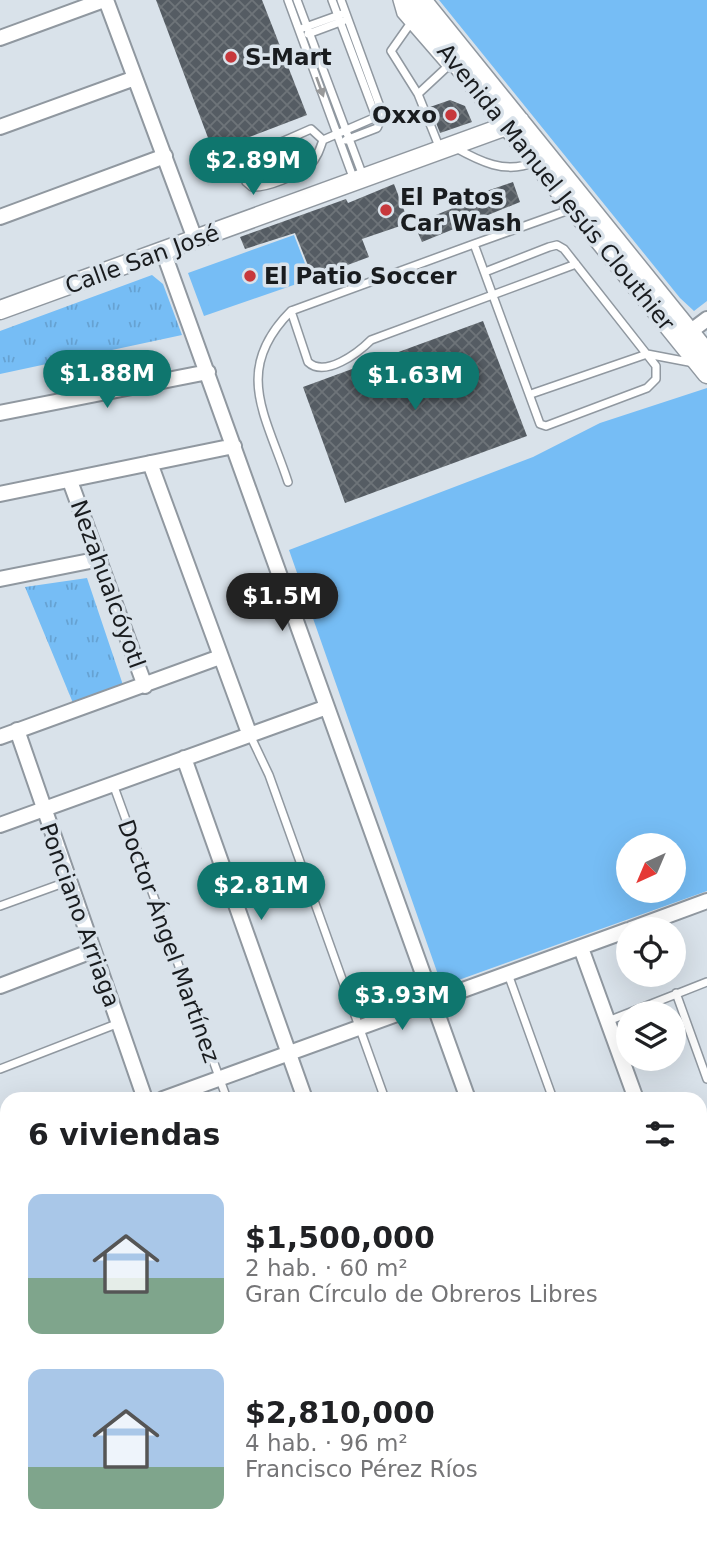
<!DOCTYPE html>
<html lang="es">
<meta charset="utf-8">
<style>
:root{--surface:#fff;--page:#f6f6f6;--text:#202124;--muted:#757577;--accent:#0f766e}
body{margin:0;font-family:"DejaVu Sans",sans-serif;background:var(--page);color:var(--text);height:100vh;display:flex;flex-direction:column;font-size:26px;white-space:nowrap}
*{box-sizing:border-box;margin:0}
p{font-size:23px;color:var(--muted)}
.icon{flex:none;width:38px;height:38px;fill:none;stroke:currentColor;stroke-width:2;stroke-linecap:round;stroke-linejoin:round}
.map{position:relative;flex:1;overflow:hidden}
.sheet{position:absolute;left:0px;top:1092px;width:707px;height:450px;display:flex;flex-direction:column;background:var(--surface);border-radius:21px 21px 0 0;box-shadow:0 7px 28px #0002}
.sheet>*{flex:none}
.needle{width:46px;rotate:224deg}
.fabs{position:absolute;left:616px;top:833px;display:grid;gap:14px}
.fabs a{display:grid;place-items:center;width:70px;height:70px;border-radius:50%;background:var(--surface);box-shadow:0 7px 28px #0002;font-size:35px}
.price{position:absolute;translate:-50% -60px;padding:0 16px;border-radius:24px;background:var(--accent);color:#fff;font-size:23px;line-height:46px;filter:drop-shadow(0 2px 4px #0008)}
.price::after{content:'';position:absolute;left:50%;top:42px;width:21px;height:16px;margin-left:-10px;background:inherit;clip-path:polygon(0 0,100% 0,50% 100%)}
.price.selected{background:#222;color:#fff}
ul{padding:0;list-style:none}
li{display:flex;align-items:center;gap:21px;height:175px;padding:0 28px}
li span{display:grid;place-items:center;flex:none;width:196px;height:140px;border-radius:14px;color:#555}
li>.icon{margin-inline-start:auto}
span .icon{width:84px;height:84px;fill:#fffc;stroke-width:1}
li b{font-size:30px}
h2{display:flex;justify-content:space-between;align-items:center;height:84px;padding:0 28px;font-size:30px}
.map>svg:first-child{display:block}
</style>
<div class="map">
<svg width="707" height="1541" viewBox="0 0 707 1541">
<defs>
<pattern id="park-tufts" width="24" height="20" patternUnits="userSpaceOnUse" patternTransform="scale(1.75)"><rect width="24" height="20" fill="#76bdf5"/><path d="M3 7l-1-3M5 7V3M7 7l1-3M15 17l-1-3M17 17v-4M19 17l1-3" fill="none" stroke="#66a2d2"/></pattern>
<pattern id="building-cross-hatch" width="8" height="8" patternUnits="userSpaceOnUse" patternTransform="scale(1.75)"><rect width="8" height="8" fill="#555c63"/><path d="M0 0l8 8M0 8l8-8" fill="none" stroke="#6e7479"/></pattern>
</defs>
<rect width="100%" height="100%" fill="#d9e2ea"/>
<!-- green -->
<path fill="#76bdf5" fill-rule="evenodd" d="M439,0h268v301l-13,10 -14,-13z
M294,235l17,44 -107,37 -16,-43z
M707,388v503l-265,95 -153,-436 244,-93 67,-34zM674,845v46h-46v-46z
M474,1535h83l3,6h-104z"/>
<!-- park -->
<path fill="url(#park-tufts)" d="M152,275l11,9 19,51 -182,39v-43z
M87,578l36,107 -50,18 -48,-116z
M702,1273l5,10v80l-7,3z
M0,1342l7,20v119h-7z"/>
<!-- building -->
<path fill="url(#building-cross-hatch)" d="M156,0h106l45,115 -94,36z
M450,100l15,6 7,16 -32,11 -10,-26z
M513,182l7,20 -98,40 -8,-18 56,-23 -1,-4z
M394,184l15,39 -47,16 7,18 -56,21 -18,-45 -50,16 -5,-12 106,-38 2,4z
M483,321l44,115 -182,67 -42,-116z"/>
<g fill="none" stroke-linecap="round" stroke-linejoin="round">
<defs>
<path id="service" d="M288,0l66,180
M297,0l66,176
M341,0l42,115 -6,13 -31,12
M397,0l4,14 46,53 9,2
M410,24l-19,27 27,43
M303,28l39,-14
M308,34l35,-13
M323,140l-12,-11 -66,29 -4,6 5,18 6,5c15,1 46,-12 58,-22 7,-7 10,-16 13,-25l53,-23 -44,-117
M454,147c25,14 52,28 80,15
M440,149l-22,-55 29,-27
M474,244l-183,67 17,51c17,16 50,-9 63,-22l205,-76
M485,272l64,-25 8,-2 7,4 92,117v13l-9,9 -101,38 -6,-2 -66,-180 98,-35
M531,394l116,-40 47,9
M288,482c-22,-67 -56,-112 3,-171
M249,733l20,42 116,324
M113,784l114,315
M0,906l69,-25
M508,974l45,125
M676,993l31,86
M608,1021l99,-39
M0,1069l119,-46
M0,1189l7,8
M700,1506l7,20
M176,1535l3,6
M318,1535l6,6
M332,1535l2,6"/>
<path id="minor" d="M106,0l89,239
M0,38l104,-38
M0,127l135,-49
M0,217l165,-61
M163,251l305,848
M683,337l24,-18
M0,413l208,-41
M150,463l99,270
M70,481l75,205
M0,494l234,-48
M0,579l100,-20
M17,730l128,369
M0,737l220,-80
M184,758l121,341
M0,825l327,-118
M631,929l76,-28
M581,948l55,151
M0,986l92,-35
M163,1099l465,-169
M0,1157l7,-2
M700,1213l7,10
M700,1254l7,-3
M700,1372l7,-2
M0,1490h7
M411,1535l2,6
M626,1535l2,6"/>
<path id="tertiary" d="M405,0l302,374
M422,0l285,353
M0,310l520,-189
M0,1292l7,20
M84,1535l2,6"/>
</defs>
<!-- service casing -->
<use href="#service" stroke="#9098a0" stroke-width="10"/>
<!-- minor casing -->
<use href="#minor" stroke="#9098a0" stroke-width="18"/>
<!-- tertiary casing -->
<use href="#tertiary" stroke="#9098a0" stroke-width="21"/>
<!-- service -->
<use href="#service" stroke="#fff" stroke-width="7"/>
<!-- minor -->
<use href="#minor" stroke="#fff" stroke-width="14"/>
<!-- tertiary -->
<use href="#tertiary" stroke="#fff" stroke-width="18"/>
</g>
<!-- one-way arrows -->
<defs><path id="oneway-solid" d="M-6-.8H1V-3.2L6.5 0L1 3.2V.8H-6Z" transform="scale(1.75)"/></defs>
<use fill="#98999a" href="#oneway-solid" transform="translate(320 87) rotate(70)"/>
<!-- markers -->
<g fill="#c7383c" stroke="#d9e2ea" stroke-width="2.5">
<circle cx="231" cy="57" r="7"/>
<circle cx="451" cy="115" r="7"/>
<circle cx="386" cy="210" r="7"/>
<circle cx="250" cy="276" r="7"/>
</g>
<g text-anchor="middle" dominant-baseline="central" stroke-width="7" stroke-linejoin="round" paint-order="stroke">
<!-- poi labels -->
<g font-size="23" font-weight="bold" fill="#191c1f" stroke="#d9e2ea" text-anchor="start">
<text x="245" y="57">S-Mart</text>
<text x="437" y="115" text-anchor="end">Oxxo</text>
<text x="400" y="197">El Patos<tspan x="400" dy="26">Car Wash</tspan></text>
<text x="264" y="276">El Patio Soccer</text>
</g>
<!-- street labels -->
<g font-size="23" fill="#191c1f" stroke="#d9e2ea">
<text transform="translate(556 187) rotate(51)">Avenida Manuel Jesús Clouthier</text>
<text transform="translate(142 259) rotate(-20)">Calle San José</text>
<text transform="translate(108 584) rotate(70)">Nezahualcóyotl</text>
<text transform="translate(80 915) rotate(70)">Ponciano Arriaga</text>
<text transform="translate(169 941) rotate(70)">Doctor Ángel Martínez</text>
</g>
</g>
</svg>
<div class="fabs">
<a><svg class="needle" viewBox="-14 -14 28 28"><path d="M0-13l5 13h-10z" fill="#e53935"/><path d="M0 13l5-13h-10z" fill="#757577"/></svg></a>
<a><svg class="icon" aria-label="locate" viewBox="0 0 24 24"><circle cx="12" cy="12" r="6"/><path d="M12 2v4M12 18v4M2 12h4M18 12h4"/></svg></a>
<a><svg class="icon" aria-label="layers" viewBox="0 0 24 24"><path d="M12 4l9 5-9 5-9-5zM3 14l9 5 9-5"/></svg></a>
</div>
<b class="price" style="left:253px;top:197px">$2.89M</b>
<b class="price" style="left:107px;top:410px">$1.88M</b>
<b class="price" style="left:415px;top:412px">$1.63M</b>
<b class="price selected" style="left:282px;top:633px">$1.5M</b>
<b class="price" style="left:261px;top:922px">$2.81M</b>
<b class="price" style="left:402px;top:1032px">$3.93M</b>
<section class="sheet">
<h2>6 viviendas<svg class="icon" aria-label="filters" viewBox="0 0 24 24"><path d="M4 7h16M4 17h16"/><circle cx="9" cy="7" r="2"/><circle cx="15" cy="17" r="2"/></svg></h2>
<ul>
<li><span style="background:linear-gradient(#a9c7e8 60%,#7fa58c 0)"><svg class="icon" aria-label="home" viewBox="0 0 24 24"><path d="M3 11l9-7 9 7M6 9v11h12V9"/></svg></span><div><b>$1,500,000</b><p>2 hab. · 60 m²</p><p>Gran Círculo de Obreros Libres</p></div></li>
<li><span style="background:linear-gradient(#a9c7e8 70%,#7fa58c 0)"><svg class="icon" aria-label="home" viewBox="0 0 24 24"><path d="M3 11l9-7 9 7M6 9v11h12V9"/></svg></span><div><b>$2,810,000</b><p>4 hab. · 96 m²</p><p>Francisco Pérez Ríos</p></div></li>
</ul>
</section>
</div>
